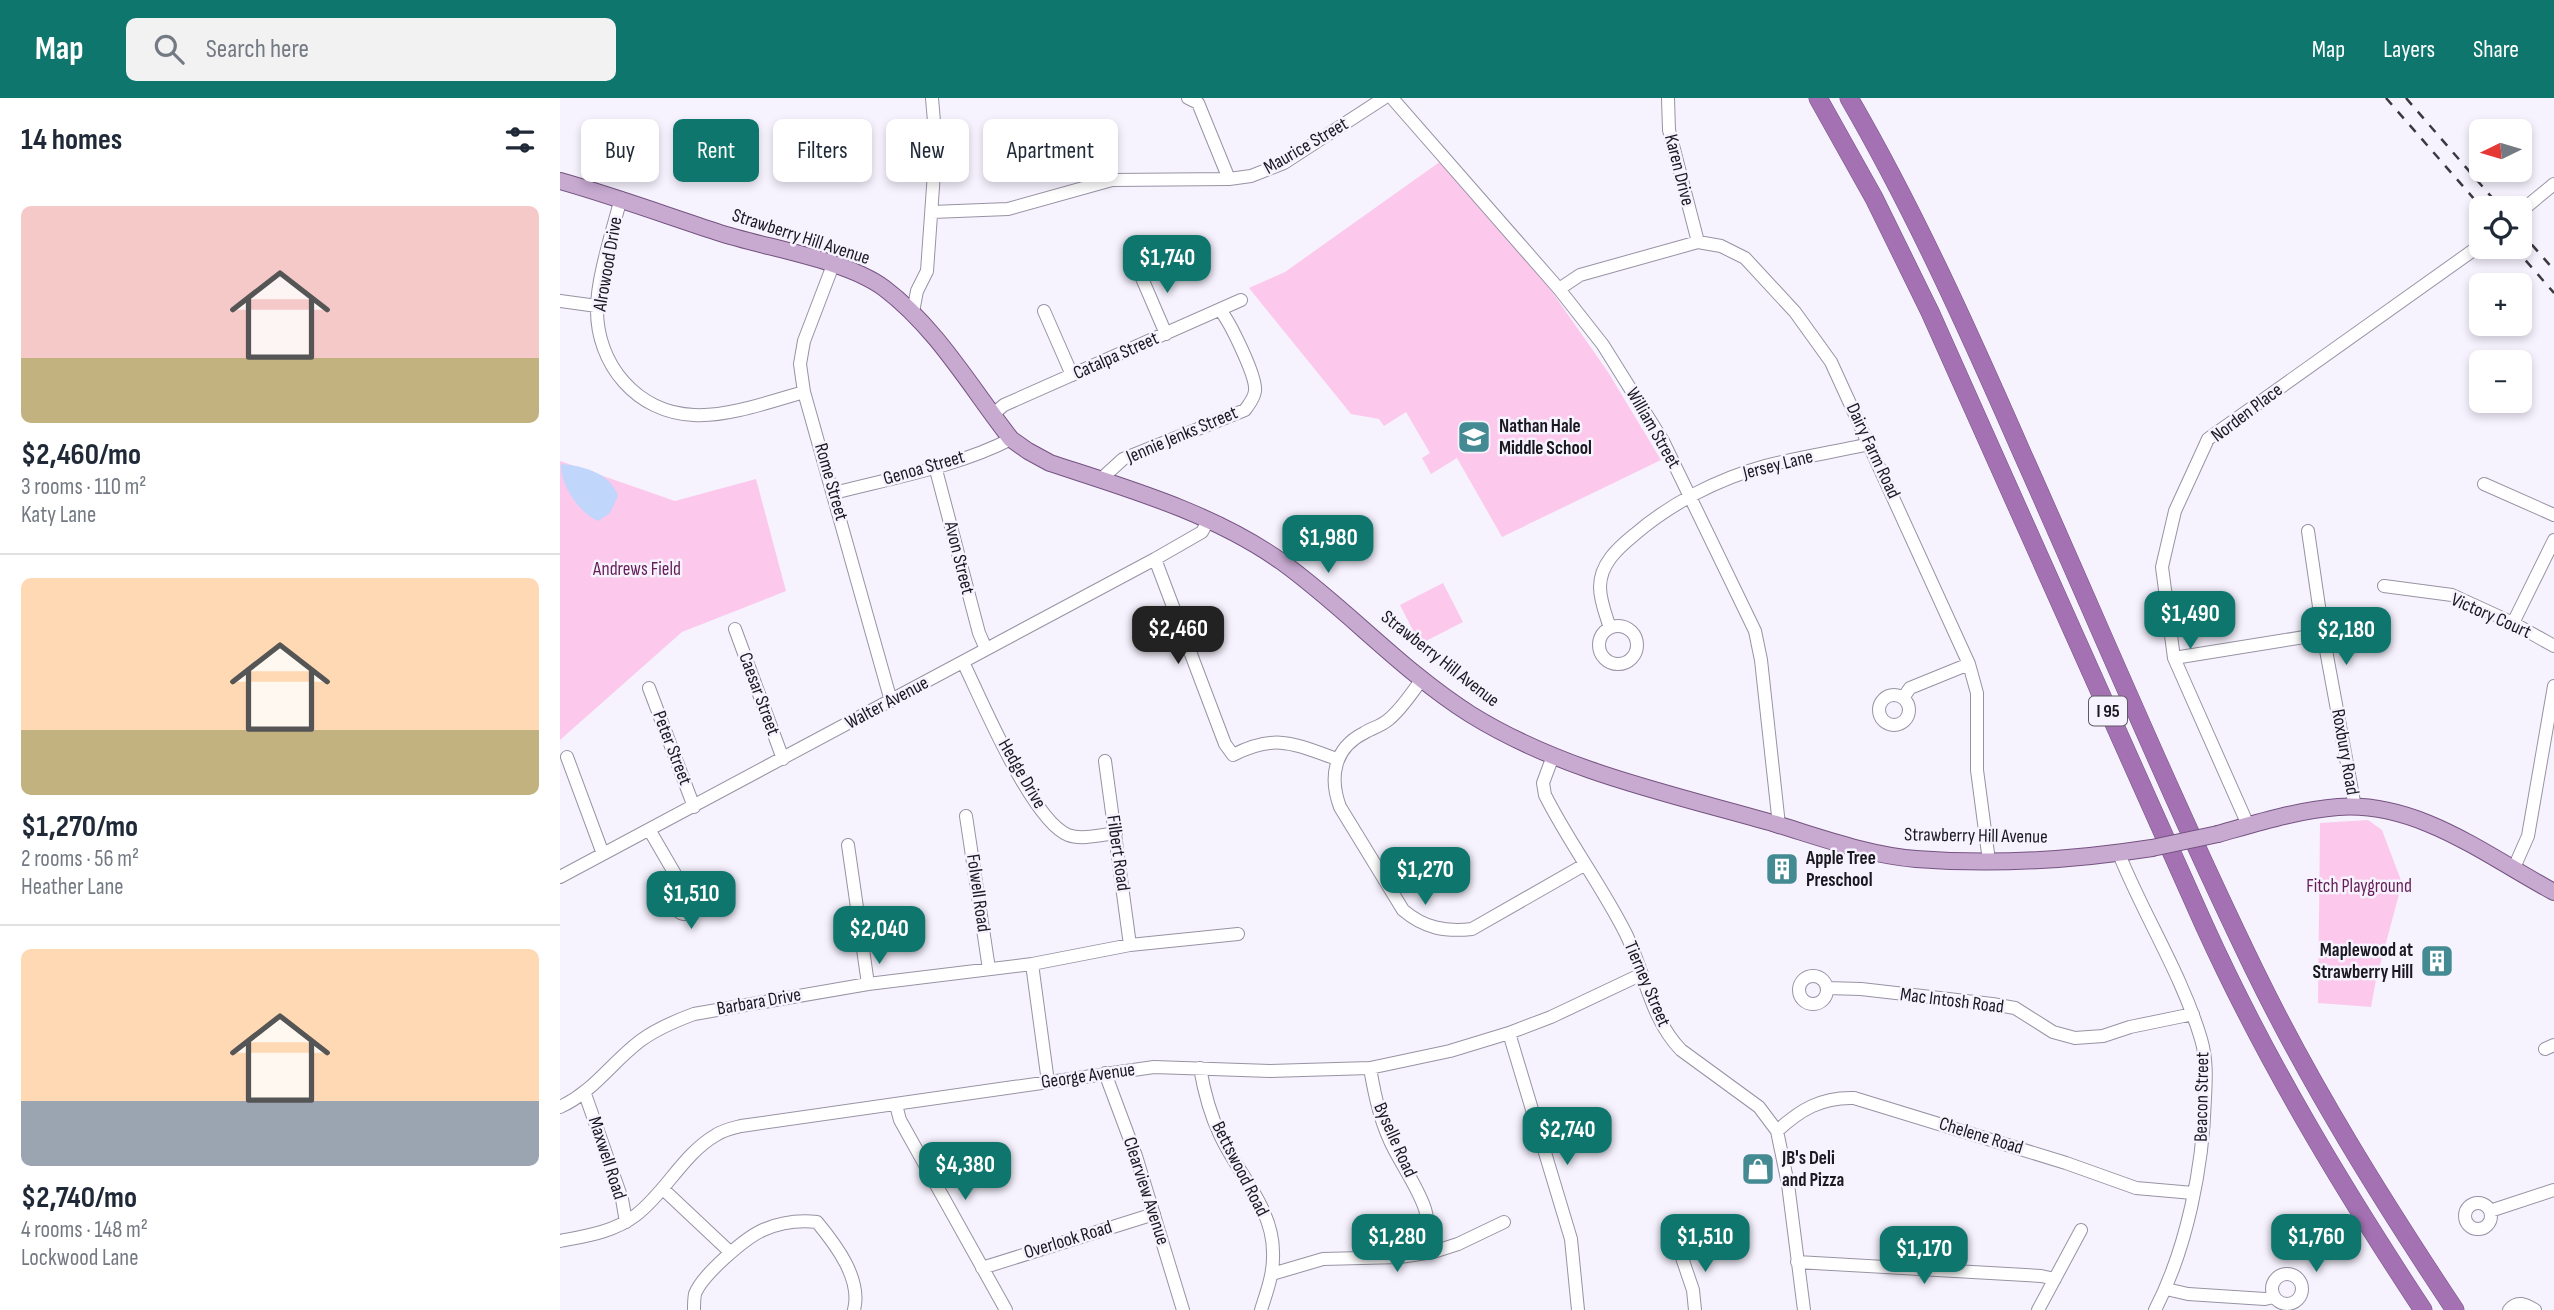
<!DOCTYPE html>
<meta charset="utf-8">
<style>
:root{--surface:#fff;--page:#f2f2f3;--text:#1f2937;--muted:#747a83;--line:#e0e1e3;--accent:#0f766e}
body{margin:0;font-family:"Sofia Sans Condensed",sans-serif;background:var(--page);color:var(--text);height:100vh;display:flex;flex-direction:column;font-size:26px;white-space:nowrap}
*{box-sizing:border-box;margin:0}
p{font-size:23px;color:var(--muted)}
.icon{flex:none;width:38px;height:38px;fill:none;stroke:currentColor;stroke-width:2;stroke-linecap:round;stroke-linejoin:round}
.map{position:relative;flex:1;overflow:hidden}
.drawer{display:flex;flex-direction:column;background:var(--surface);width:560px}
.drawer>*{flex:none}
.guide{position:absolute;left:21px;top:21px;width:665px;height:63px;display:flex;gap:14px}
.needle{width:46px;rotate:265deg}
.buttons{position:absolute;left:1909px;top:21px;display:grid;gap:14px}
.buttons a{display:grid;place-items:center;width:63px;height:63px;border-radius:10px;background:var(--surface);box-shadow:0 4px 10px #0003;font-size:35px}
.price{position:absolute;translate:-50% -60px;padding:0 16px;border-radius:14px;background:var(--accent);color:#fff;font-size:23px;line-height:46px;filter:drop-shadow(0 2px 4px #0008)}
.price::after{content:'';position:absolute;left:50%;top:42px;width:21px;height:16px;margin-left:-10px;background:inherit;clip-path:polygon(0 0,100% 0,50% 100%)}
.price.on{background:#222;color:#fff}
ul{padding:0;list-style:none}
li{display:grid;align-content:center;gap:14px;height:371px;padding:0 21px}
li+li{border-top:2px solid var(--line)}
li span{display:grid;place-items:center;height:217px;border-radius:10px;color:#555}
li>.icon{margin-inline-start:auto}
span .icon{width:126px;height:126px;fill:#fffc;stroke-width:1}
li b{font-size:30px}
h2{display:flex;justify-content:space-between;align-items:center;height:84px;padding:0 21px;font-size:30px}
.tag{padding:0 24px;border-radius:10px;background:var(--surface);box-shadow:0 4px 10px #0003;font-size:24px;line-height:63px}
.tag.on{background:var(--accent);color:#fff}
header{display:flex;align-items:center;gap:42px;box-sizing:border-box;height:98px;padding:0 35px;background:var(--accent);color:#fff}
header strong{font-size:33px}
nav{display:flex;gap:38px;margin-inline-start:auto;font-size:24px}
.search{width:490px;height:63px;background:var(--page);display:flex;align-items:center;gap:18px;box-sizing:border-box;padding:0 24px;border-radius:10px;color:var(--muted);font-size:26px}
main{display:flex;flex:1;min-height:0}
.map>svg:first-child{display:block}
</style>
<header>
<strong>Map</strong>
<div class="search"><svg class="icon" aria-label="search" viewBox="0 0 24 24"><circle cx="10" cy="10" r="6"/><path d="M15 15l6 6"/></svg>Search here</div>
<nav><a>Map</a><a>Layers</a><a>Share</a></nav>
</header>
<main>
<section class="drawer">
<h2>14 homes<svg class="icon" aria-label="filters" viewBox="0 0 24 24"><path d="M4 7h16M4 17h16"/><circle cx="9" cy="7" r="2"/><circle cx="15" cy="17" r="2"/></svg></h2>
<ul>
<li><span style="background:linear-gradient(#f6c9c9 70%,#c2b280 0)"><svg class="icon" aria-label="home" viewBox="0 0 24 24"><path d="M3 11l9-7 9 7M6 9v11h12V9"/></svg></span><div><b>$2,460/mo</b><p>3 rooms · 110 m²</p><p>Katy Lane</p></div></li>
<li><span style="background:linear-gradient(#ffd9b3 70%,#c2b280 0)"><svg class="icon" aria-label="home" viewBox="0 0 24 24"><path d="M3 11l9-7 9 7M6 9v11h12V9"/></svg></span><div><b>$1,270/mo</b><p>2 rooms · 56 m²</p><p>Heather Lane</p></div></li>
<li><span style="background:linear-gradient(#ffd9b3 70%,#9aa5b1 0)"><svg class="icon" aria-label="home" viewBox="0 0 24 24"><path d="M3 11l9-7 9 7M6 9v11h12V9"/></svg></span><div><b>$2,740/mo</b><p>4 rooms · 148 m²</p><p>Lockwood Lane</p></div></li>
</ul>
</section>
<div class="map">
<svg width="1994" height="1212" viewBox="0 0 1994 1212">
<rect width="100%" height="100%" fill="#f6f2fe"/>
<!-- green -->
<path fill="#fcc9ed" d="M881,63l109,128 58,83 53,88 -159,77 -45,-79 -26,16 -9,-16 8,-5 -24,-41 -22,14 -5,-7 -28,-5 -102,-126 36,-16z
M0,363l115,40 81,-22 30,112 -104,41 -122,108z
M883,485l20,39 -43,22 -20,-39z
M1808,722l14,10 20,53 -26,97 -5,27 -53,-4 2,-180z"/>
<!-- water -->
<path fill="#c1d6fb" d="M1,366c23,2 49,9 57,32l-8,17 -12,8c-19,-8 -38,-36 -37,-57z"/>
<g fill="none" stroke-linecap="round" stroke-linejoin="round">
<defs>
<path id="minor" d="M628,0l10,5 31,76
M832,0l167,191 44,56 60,96 92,190 6,29 18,165
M1108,0l1,32 29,112
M61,100c-8,31 -24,80 -24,110 -1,56 40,105 97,107 34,2 78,-14 110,-23
M372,114l76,-3 104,-29 117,-1 22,-3 33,-13 100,-65
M1960,114l34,-28
M273,167l-29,76 -4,23 4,28 87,309
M578,171l28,65
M999,191l21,-14 118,-33 23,4 24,12 50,54 36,50 138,302 8,29v77l12,91
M0,203l37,5
M484,213l28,64
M353,214l4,-21 10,-20 9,-126 -4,-47
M432,317l12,-10 237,-105
M375,368l44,167 7,16
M540,382l23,-21 122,-49c4,-6 9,-11 10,-19 2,-14 -25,-69 -35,-81
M1924,386l70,31
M274,395c58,-15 125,-27 177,-54
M1748,433l15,103 32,173
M595,461l70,185 8,11c43,-22 61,-11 104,4
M1824,488l68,9 61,28 41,23
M1953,525l41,-83
M1039 547a19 19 0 1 1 38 0a19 19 0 1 1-38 0Z
M1050,530c-4,-13 -10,-27 -10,-41 0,-23 18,-39 34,-52 37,-32 84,-56 131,-69 34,-9 70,-14 104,-22
M175,531l48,130
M1614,560l149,-24
M403,564c18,37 69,159 105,173 13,5 33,0 48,-2
M863,580c-11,14 -21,31 -35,42 -7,6 -16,8 -24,13 -30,15 -35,44 -24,74l63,103c21,18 42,22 69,19l112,-64
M89,590l45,119
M1319 612a15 15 0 1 1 30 0a15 15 0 1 1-30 0Z
M1343,600l7,-10 59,-24
M993,658l-10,27 2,12c24,48 57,91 81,139 19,39 24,84 55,116l78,57 18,24 11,53 16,126
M7,659l36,97
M545,663l25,184
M406,718l23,153
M1688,727l-74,-167 -12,-91 13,-56 33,-72 274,-195
M90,733l25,43 7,20
M288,747l20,139
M1559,756c25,62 63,121 82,185 6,20 5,39 4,59 -2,69 -18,150 -50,212
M1953,772l15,-34 26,-150
M0,779l595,-318 47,-27 6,-11
M115 806a10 10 0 1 1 20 0a10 10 0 1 1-20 0Z
M472,866l16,118
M1239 892a14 14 0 1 1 28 0a14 14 0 1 1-28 0Z
M1267,890l34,1 131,15 23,4 38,24 22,6 28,-2 27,-9 63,-13
M949,935l62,206 7,71
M1985,951l9,-4
M640,970c4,23 10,46 20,67 18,39 53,73 53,117 1,21 -6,39 -12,58
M810,970c5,29 11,57 25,83 10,19 23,37 30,58 4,14 5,29 8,43
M545,975l31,83 47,154
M25,996l37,105 4,23
M336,1007l4,15 106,190
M0,1009c33,-15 51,-44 80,-66 16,-12 35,-20 54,-27l174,-30 164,-20 98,-19 108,-11
M1217,1033c23,-21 44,-34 77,-33l212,65 70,25 57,5
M103,1091l67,63
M1905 1118a13 13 0 1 1 26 0a13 13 0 1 1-26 0Z
M1930,1113l64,-21
M0,1143c26,-5 54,-9 76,-26 30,-23 47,-61 80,-80 7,-5 17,-7 25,-9l413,-59 116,4 100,-3 80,-17 59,-18 42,-16 91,-43
M1118,1148l15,44 2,20
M1237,1164l244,14 14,3
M422,1170l172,-54
M1712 1191a15 15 0 1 1 30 0a15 15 0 1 1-30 0Z
M712,1176l51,-15 77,-2 33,-5 25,-8 46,-22
M1606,1191l22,5 77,5 9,-2
M134,1212c0,-5 0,-11 1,-16 7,-19 50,-56 68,-64 16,-7 36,-10 54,-8 19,23 45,57 37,88
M1478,1212l43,-80
M1949,1212c8,-10 16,-6 26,0"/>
<path id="major" d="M0,83c53,15 105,34 157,51 48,16 128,27 167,56 53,40 87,100 127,151l17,12 22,12c79,26 163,50 232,99 65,47 120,109 188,152 93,58 202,80 306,110 46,14 92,31 140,35 77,6 159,1 236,-11
M1658,736c39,-11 80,-24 120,-27 80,-6 149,49 216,85"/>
<path id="highway" d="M1258,0l56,100 56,114 275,615c61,134 137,260 218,383
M1289,0c66,114 120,234 173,355 77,172 150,347 232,516 58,119 128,231 201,341"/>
</defs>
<!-- minor casing -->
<use href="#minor" stroke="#9893a4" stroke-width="14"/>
<!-- major casing -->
<use href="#major" stroke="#745380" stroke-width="18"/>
<!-- highway casing -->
<use href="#highway" stroke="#745380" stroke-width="19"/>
<!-- minor -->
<use href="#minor" stroke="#fff" stroke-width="12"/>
<!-- major -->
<use href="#major" stroke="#c8aad1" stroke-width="16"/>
<!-- highway -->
<use href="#highway" stroke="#a472b3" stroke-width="18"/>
<!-- rail -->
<path stroke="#3b3840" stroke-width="2.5" stroke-dasharray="9 9" stroke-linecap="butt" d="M1826,0l96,110
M1846,0l95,110
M1960,133l34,39
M1954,149l40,46"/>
<defs>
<path id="major-bridge" d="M1592,750l66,-14"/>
</defs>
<!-- major-bridge casing -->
<use href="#major-bridge" stroke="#745380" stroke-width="18" stroke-linecap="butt"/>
<!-- major-bridge -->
<use href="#major-bridge" stroke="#c8aad1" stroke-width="16"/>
</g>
<!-- icons -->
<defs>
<symbol id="school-square" viewBox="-11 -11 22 22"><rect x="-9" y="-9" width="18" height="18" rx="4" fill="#438a92" stroke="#f6f2fe"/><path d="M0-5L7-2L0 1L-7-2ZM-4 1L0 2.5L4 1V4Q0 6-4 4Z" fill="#fff"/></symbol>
<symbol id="building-square" viewBox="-11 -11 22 22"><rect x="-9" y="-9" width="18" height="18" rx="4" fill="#438a92" stroke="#f6f2fe"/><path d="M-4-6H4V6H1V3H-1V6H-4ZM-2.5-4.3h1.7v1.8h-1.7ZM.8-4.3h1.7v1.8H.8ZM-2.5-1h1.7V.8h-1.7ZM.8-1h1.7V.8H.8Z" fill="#fff"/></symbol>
<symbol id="shop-square" viewBox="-11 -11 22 22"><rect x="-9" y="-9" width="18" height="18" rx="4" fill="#438a92" stroke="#f6f2fe"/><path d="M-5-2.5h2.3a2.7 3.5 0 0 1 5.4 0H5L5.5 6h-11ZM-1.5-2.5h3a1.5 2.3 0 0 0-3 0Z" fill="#fff"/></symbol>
</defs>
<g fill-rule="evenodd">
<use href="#school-square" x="895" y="320" width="38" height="38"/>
<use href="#building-square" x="1203" y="752" width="38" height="38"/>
<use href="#building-square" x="1858" y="844" width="38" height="38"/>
<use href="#shop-square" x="1179" y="1052" width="38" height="38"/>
</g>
<g text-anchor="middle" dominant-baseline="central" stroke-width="5" stroke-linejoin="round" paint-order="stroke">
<!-- shield labels -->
<rect fill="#f6f2fe" stroke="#5d5a63" stroke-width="2" x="1529" y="598.5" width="38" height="29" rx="5"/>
<g font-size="18" font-weight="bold" fill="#1b1920">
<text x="1548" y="613">I 95</text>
</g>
<!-- street labels -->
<g font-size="19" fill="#1b1920" stroke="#f6f2fe">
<text transform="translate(746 48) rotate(-30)">Maurice Street</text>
<text transform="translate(1119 72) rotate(76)">Karen Drive</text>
<text transform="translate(241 139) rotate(18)">Strawberry Hill Avenue</text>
<text transform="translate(48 166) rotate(-80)">Alrowood Drive</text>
<text transform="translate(556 258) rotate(-24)">Catalpa Street</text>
<text transform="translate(1687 315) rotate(-37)">Norden Place</text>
<text transform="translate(1093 330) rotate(60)">William Street</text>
<text transform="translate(622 337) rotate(-23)">Jennie Jenks Street</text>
<text transform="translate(1313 353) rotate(65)">Dairy Farm Road</text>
<text transform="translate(1218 367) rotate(-14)">Jersey Lane</text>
<text transform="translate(364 370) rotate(-16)">Genoa Street</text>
<text transform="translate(271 384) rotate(74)">Rome Street</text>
<text transform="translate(399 460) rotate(76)">Avon Street</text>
<text transform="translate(1931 518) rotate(24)">Victory Court</text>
<text transform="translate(880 561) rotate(38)">Strawberry Hill Avenue</text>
<text transform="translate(199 596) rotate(70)">Caesar Street</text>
<text transform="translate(327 605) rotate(-28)">Walter Avenue</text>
<text transform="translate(112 650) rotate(69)">Peter Street</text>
<text transform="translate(1785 654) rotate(80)">Roxbury Road</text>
<text transform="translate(462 676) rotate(60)">Hedge Drive</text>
<text transform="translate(1416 738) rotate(1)">Strawberry Hill Avenue</text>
<text transform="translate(558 755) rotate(82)">Filbert Road</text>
<text transform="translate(418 795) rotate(82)">Folwell Road</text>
<text transform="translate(1087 886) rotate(67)">Tierney Street</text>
<text transform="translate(1392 903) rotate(7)">Mac Intosh Road</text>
<text transform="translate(199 904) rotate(-10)">Barbara Drive</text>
<text transform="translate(528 978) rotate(-8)">George Avenue</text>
<text transform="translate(1642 999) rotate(-89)">Beacon Street</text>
<text transform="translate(1421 1038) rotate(17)">Chelene Road</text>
<text transform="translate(835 1042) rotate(66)">Byselle Road</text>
<text transform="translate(47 1060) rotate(72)">Maxwell Road</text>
<text transform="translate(680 1071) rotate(63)">Bettswood Road</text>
<text transform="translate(586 1093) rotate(72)">Clearview Avenue</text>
<text transform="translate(508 1142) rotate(-17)">Overlook Road</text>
</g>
<!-- poi labels -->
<g font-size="19" font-weight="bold" fill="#1b1920" stroke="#f6f2fe" text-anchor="start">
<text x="939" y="328">Nathan Hale<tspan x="939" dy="22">Middle School</tspan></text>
<text x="1246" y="760">Apple Tree<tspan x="1246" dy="22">Preschool</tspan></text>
<text x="1853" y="852" text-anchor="end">Maplewood at<tspan x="1853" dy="22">Strawberry Hill</tspan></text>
<text x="1222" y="1060">JB's Deli<tspan x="1222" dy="22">and Pizza</tspan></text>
</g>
<!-- park labels -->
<g font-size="19" fill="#651e56" stroke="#f6f2fe">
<text x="77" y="471">Andrews Field</text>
<text x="1799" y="788">Fitch Playground</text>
</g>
</g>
</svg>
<div class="buttons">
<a><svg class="needle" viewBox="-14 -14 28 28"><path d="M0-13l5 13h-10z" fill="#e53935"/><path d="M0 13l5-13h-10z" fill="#747a83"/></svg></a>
<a><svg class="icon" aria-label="locate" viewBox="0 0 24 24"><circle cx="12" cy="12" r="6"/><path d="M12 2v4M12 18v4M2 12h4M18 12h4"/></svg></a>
<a>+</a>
<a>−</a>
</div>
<b class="price" style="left:607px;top:197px">$1,740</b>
<b class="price" style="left:768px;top:477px">$1,980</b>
<b class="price" style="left:1630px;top:553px">$1,490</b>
<b class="price on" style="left:618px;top:568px">$2,460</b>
<b class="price" style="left:1786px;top:569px">$2,180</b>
<b class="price" style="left:865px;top:809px">$1,270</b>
<b class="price" style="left:131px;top:833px">$1,510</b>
<b class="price" style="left:319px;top:868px">$2,040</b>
<b class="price" style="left:1007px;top:1069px">$2,740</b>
<b class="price" style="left:405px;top:1104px">$4,380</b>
<b class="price" style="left:837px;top:1176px">$1,280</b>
<b class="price" style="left:1145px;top:1176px">$1,510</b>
<b class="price" style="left:1756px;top:1176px">$1,760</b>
<b class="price" style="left:1364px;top:1188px">$1,170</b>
<div class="guide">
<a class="tag">Buy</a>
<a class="tag on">Rent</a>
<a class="tag">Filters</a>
<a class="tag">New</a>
<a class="tag">Apartment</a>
</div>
</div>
</main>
